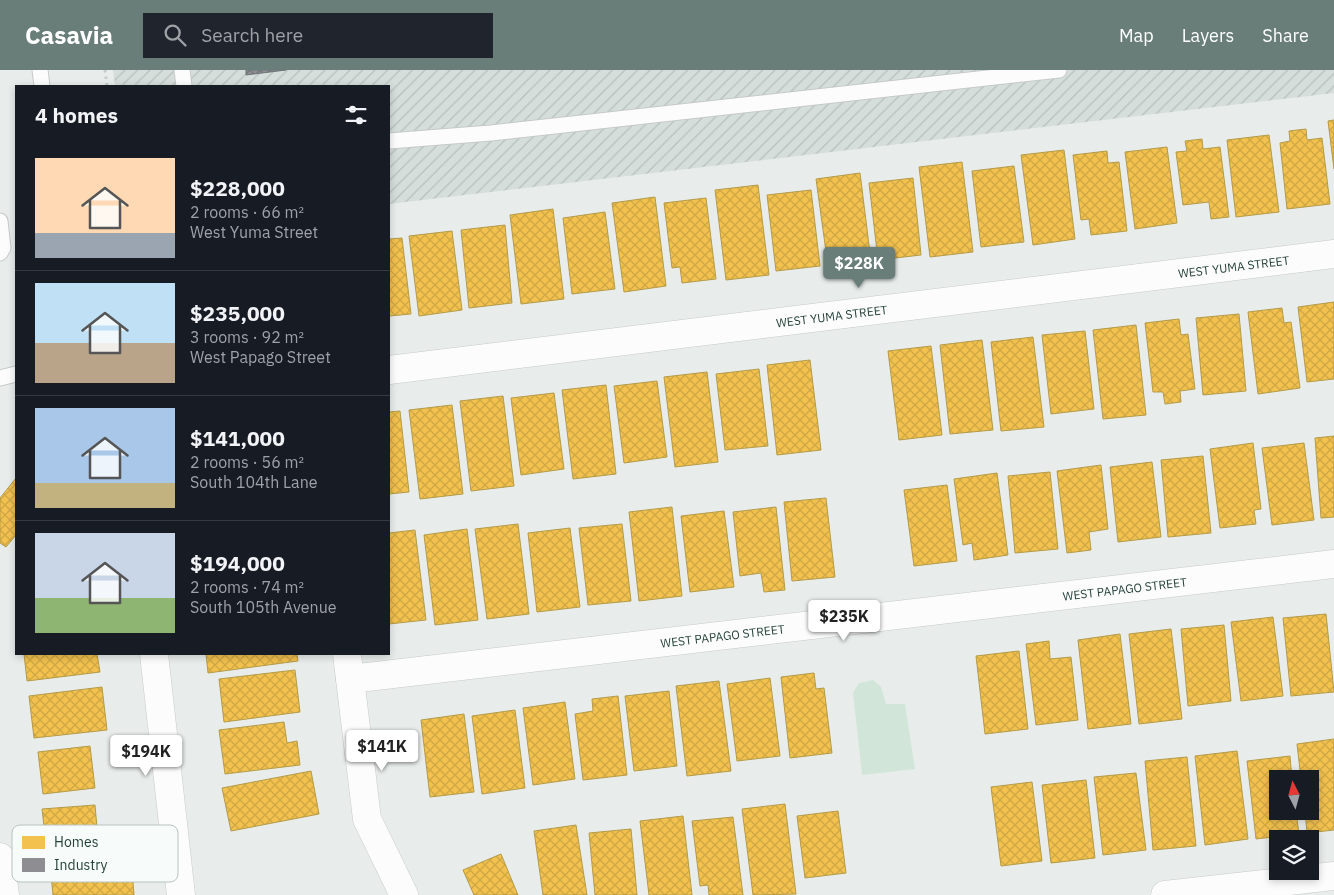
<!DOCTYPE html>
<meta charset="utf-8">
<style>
:root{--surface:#171b24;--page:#20242c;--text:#f1f3f6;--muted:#9ea1a6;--line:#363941;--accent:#697e78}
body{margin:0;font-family:"IBM Plex Sans",sans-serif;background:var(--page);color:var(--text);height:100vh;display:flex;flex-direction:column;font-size:19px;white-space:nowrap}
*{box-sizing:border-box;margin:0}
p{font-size:16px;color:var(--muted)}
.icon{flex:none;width:28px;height:28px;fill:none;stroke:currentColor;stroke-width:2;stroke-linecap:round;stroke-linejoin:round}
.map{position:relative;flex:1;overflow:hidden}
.drawer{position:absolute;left:15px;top:15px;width:375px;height:570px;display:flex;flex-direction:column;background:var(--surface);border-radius:0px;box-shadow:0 2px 8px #0003}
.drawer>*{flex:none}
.needle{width:32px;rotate:354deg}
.buttons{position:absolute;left:1269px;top:700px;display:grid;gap:10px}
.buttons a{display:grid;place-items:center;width:50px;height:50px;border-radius:0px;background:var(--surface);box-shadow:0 2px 8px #0003;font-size:25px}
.price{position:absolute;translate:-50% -42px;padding:0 11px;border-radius:5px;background:#fff;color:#222;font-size:16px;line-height:32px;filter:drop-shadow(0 1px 2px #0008)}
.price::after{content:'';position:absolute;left:50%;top:30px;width:15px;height:11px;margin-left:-8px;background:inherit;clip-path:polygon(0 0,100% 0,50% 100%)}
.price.on{background:var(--accent);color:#fff}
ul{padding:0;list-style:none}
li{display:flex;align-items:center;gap:15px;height:125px;padding:0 20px}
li+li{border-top:1px solid var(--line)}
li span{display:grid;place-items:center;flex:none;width:140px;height:100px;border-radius:0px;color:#555}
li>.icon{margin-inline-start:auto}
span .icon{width:60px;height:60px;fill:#fffc;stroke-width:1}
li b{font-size:21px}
h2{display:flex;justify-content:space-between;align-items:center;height:60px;padding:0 20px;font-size:21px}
header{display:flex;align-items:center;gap:30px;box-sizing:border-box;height:70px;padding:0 25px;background:var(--accent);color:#fff}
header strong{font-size:24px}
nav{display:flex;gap:28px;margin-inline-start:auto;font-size:18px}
.search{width:350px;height:45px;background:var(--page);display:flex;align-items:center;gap:12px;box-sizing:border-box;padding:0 18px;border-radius:0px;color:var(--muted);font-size:19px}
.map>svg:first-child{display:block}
</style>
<header>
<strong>Casavia</strong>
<div class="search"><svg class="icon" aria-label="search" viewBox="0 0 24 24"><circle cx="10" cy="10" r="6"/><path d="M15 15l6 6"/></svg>Search here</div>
<nav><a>Map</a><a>Layers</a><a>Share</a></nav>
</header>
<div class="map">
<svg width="1334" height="825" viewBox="0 0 1334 825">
<defs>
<pattern id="industrial-furrows" width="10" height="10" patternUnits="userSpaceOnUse" patternTransform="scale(1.25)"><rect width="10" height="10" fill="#d6dedb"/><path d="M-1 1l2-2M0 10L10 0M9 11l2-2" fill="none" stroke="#b8c0bd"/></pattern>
<pattern id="homes-cross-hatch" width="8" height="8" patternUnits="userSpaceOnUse" patternTransform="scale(1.25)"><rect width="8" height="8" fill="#f2c14e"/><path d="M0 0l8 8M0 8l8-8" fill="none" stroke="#cfa745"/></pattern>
<pattern id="industry-cross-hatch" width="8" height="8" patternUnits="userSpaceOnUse" patternTransform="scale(1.25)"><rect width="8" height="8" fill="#8d8d92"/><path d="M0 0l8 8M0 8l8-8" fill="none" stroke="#737578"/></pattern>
</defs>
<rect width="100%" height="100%" fill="#e8edeb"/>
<!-- industrial -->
<path fill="url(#industrial-furrows)" d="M113,0h1221v23l-945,111v-118h-274z"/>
<!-- green -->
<path fill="#d1e6d8" d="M873,610l8,7 5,17h19l10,65 -53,6 -9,-82 6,-10z"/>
<!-- homes -->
<path fill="url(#homes-cross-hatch)" stroke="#b49b48" d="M1334,50v49l-6,-48z
M1306,59l1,11 15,-2 8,66 -43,5 -7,-66 10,-2 -1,-10z
M1269,65l10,77 -43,5 -9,-77z
M1202,69l1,10 17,-2 9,70 -18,2 -2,-17 -26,3 -7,-53 11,-1 -2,-10z
M1167,77l10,76 -42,6 -10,-77z
M1064,80l11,89 -42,6 -12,-90z
M1107,81l1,12 11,-1 8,69 -36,4 -2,-16 -8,1 -8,-65z
M962,92l11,90 -43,5 -11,-90z
M1014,96l10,76 -43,5 -9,-76z
M860,103l11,88 -43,5 -12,-87z
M913,108l8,77 -43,5 -9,-77z
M758,115l11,90 -43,5 -11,-90z
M811,120l9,76 -44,5 -9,-76z
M655,127l11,89 -42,6 -12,-89z
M706,128l10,81 -34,4 -2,-16 -8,1 -8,-65z
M553,139l11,90 -43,5 -11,-89z
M605,142l10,77 -43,5 -9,-76z
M505,155l7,78 -43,5 -8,-78z
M452,161l10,79 -43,6 -10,-80z
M402,168l9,76 -22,2v-77z
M1334,232v77l-27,3 -9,-75z
M1282,238l2,15 7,-1 9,66 -42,6 -10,-82z
M1239,244l7,77 -43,4 -7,-77z
M1179,249l2,16 7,-1 7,55 -15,2 1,11 -16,2 -2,-12h-10l-8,-69z
M1136,255l10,90 -43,4 -10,-89z
M1085,261l9,78 -43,5 -9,-79z
M1033,267l11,90 -43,4 -10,-89z
M982,270l11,90 -43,4 -10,-89z
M931,276l11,89 -43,5 -11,-89z
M810,290l11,90 -44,5 -10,-90z
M759,299l9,77 -43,4 -9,-76z
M707,302l11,90 -43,5 -11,-90z
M657,311l10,76 -43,6 -10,-77z
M606,315l10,89 -43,5 -11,-89z
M554,323l10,76 -43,6 -10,-77z
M503,326l11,90 -43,5 -11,-90z
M452,335l11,89 -43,5 -11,-89z
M400,341l9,81 -20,2v-82z
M1334,366v81l-13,1 -6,-80z
M1253,373l8,66 -7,1 2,14 -36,4 -10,-79z
M1304,373l10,77 -42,5 -10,-77z
M1203,386l8,77 -43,4 -7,-77z
M1152,392l9,75 -43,5 -8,-75z
M1101,395l7,64 -19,3 2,18 -24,3 -10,-82z
M1050,402l8,77 -43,4 -7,-77z
M997,403l11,82 -34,5 -2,-17 -9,2 -9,-66z
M16,408v57l-10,12 -6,-4v-45z
M947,415l10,76 -43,5 -10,-76z
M826,428l9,79 -43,4 -8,-79z
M672,437l10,89 -43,5 -10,-89z
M776,437l9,83 -21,2 -3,-19 -21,3 -7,-64z
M724,441l10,76 -44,5 -9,-76z
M518,454l11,90 -42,5 -12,-90z
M622,454l9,77 -43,4 -9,-77z
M570,458l10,79 -43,5 -9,-79z
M467,459l11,91 -43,5 -11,-90z
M415,460l11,90 -37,4v-91z
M1326,544l8,78 -43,4 -8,-78z
M1273,547l10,79 -42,5 -10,-79z
M1224,555l7,76 -43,5 -7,-77z
M1171,559l11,90 -43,5 -10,-90z
M1120,564l11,90 -43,5 -10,-89z
M1049,571l1,18 21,-2 7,63 -42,5 -10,-81z
M1019,581l9,78 -43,5 -9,-78z
M24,584h73l3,18 -73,9z
M206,584h91l1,7 -90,12z
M295,600l5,42 -76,10 -5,-43z
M814,603l2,16 8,-1 8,65 -42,5 -9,-81z
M770,608l10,78 -43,5 -10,-77z
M719,611l12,90 -44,5 -11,-90z
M102,617l5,43 -73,8 -5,-42z
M669,621l8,75 -43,5 -9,-75z
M618,626l9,79 -44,5 -8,-66 18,-3 -1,-12z
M565,632l10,77 -42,6 -10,-77z
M515,640l10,78 -43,6 -10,-78z
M464,644l10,78 -44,5 -9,-77z
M284,652l3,21 10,-2 3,24 -75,9 -6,-44z
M1334,669v91l-27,3 -2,-22h5v-32h-9l-4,-35z
M90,676l5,42 -52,6 -5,-42z
M1237,681l11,88 -43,6 -10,-89z
M1290,686l2,23h-14v32h18l3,23 -43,5 -9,-78z
M1187,687l9,89 -43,4 -8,-89z
M311,701l8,43 -88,17 -9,-43z
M1136,703l10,77 -43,5 -9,-78z
M1086,710l9,78 -44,5 -9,-78z
M1032,712l10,79 -41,5 -10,-79z
M785,734l11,90 -43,1 -11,-86z
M95,735l3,34 -52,5 -4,-35z
M838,741l8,62 -41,5 -8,-62z
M683,746l9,79h-43l-9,-74z
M733,747l10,78h-34l-1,-10 -8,1 -8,-65z
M576,755l11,70h-44l-9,-64z
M631,759l6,66h-42l-6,-62z
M501,784l17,41h-44l-11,-25z
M131,788l3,37h-81l-3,-30z"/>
<!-- industry -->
<path fill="url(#industry-cross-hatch)" stroke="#6e7678" d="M246,0h40l-40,5z"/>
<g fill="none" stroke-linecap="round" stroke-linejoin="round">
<defs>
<path id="lane" d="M40,0l2,16
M182,0l2,16
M389,71l102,-8 568,-63
M0,151l3,27 -3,5
M0,308l16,-4"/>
<g id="street">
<path id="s1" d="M389,300l945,-116"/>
<path d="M154,584l27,241"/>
<path d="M347,584l20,165 37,76"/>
<path id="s2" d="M350,609l984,-115"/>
<path d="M0,787l5,38"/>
<path d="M1165,825l169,-19"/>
</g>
</defs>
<!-- lane casing -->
<use href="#lane" stroke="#c5cac8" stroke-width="17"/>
<!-- street casing -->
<use href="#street" stroke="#c5cac8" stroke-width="29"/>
<!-- path -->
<path stroke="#c3ccca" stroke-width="3" stroke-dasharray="2.5 4" stroke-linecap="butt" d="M105,0l2,16"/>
<!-- lane -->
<use href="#lane" stroke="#fcfcfc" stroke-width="15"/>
<!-- street -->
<use href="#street" stroke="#fcfcfc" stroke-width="28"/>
</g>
<g text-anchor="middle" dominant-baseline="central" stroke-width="5" stroke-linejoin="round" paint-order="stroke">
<!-- street labels -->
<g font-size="12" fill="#24423a" stroke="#f7fbf9">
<text stroke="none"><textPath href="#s1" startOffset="851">WEST YUMA STREET</textPath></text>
<text stroke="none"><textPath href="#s1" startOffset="446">WEST YUMA STREET</textPath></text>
<text stroke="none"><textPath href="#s2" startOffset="780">WEST PAPAGO STREET</textPath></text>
<text stroke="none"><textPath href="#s2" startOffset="375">WEST PAPAGO STREET</textPath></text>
</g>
</g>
<!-- legend -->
<rect x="12" y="755" width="166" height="57" rx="8" fill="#f7fbf9" stroke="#b8c4c0" stroke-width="1"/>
<rect x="22" y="766" width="23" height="13" fill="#f2c14e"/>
<rect x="22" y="788" width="23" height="14" fill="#8d8d92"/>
<g font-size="14" fill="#24423a">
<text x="54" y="777">Homes</text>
<text x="54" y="800">Industry</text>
</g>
</svg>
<div class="buttons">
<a><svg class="needle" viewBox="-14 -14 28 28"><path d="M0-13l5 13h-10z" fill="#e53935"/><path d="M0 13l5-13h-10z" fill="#9ea1a6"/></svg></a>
<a><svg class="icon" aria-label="layers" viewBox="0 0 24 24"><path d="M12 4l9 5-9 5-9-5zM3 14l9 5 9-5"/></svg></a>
</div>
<b class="price on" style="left:859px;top:219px">$228K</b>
<b class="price" style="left:844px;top:572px">$235K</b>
<b class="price" style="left:382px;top:702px">$141K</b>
<b class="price" style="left:146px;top:707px">$194K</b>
<section class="drawer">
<h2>4 homes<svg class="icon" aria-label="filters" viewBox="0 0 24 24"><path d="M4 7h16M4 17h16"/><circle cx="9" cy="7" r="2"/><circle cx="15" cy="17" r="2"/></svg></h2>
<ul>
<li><span style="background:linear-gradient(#ffd9b3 75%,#9aa5b1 0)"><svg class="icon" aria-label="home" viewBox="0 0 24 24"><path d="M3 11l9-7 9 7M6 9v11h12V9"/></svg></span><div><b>$228,000</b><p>2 rooms · 66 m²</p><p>West Yuma Street</p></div></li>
<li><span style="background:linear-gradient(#bfe0f5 60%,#b9a48a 0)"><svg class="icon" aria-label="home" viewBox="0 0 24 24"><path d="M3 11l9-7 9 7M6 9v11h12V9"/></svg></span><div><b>$235,000</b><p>3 rooms · 92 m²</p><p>West Papago Street</p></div></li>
<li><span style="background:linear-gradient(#a9c7e8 75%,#c2b280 0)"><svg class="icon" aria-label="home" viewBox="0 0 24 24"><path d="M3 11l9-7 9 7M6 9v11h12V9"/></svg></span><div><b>$141,000</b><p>2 rooms · 56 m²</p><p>South 104th Lane</p></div></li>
<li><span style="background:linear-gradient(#c9d6e8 65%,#8fb573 0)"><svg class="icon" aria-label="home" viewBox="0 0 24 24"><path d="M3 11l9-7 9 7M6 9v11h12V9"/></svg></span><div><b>$194,000</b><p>2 rooms · 74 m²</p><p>South 105th Avenue</p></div></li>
</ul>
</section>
</div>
